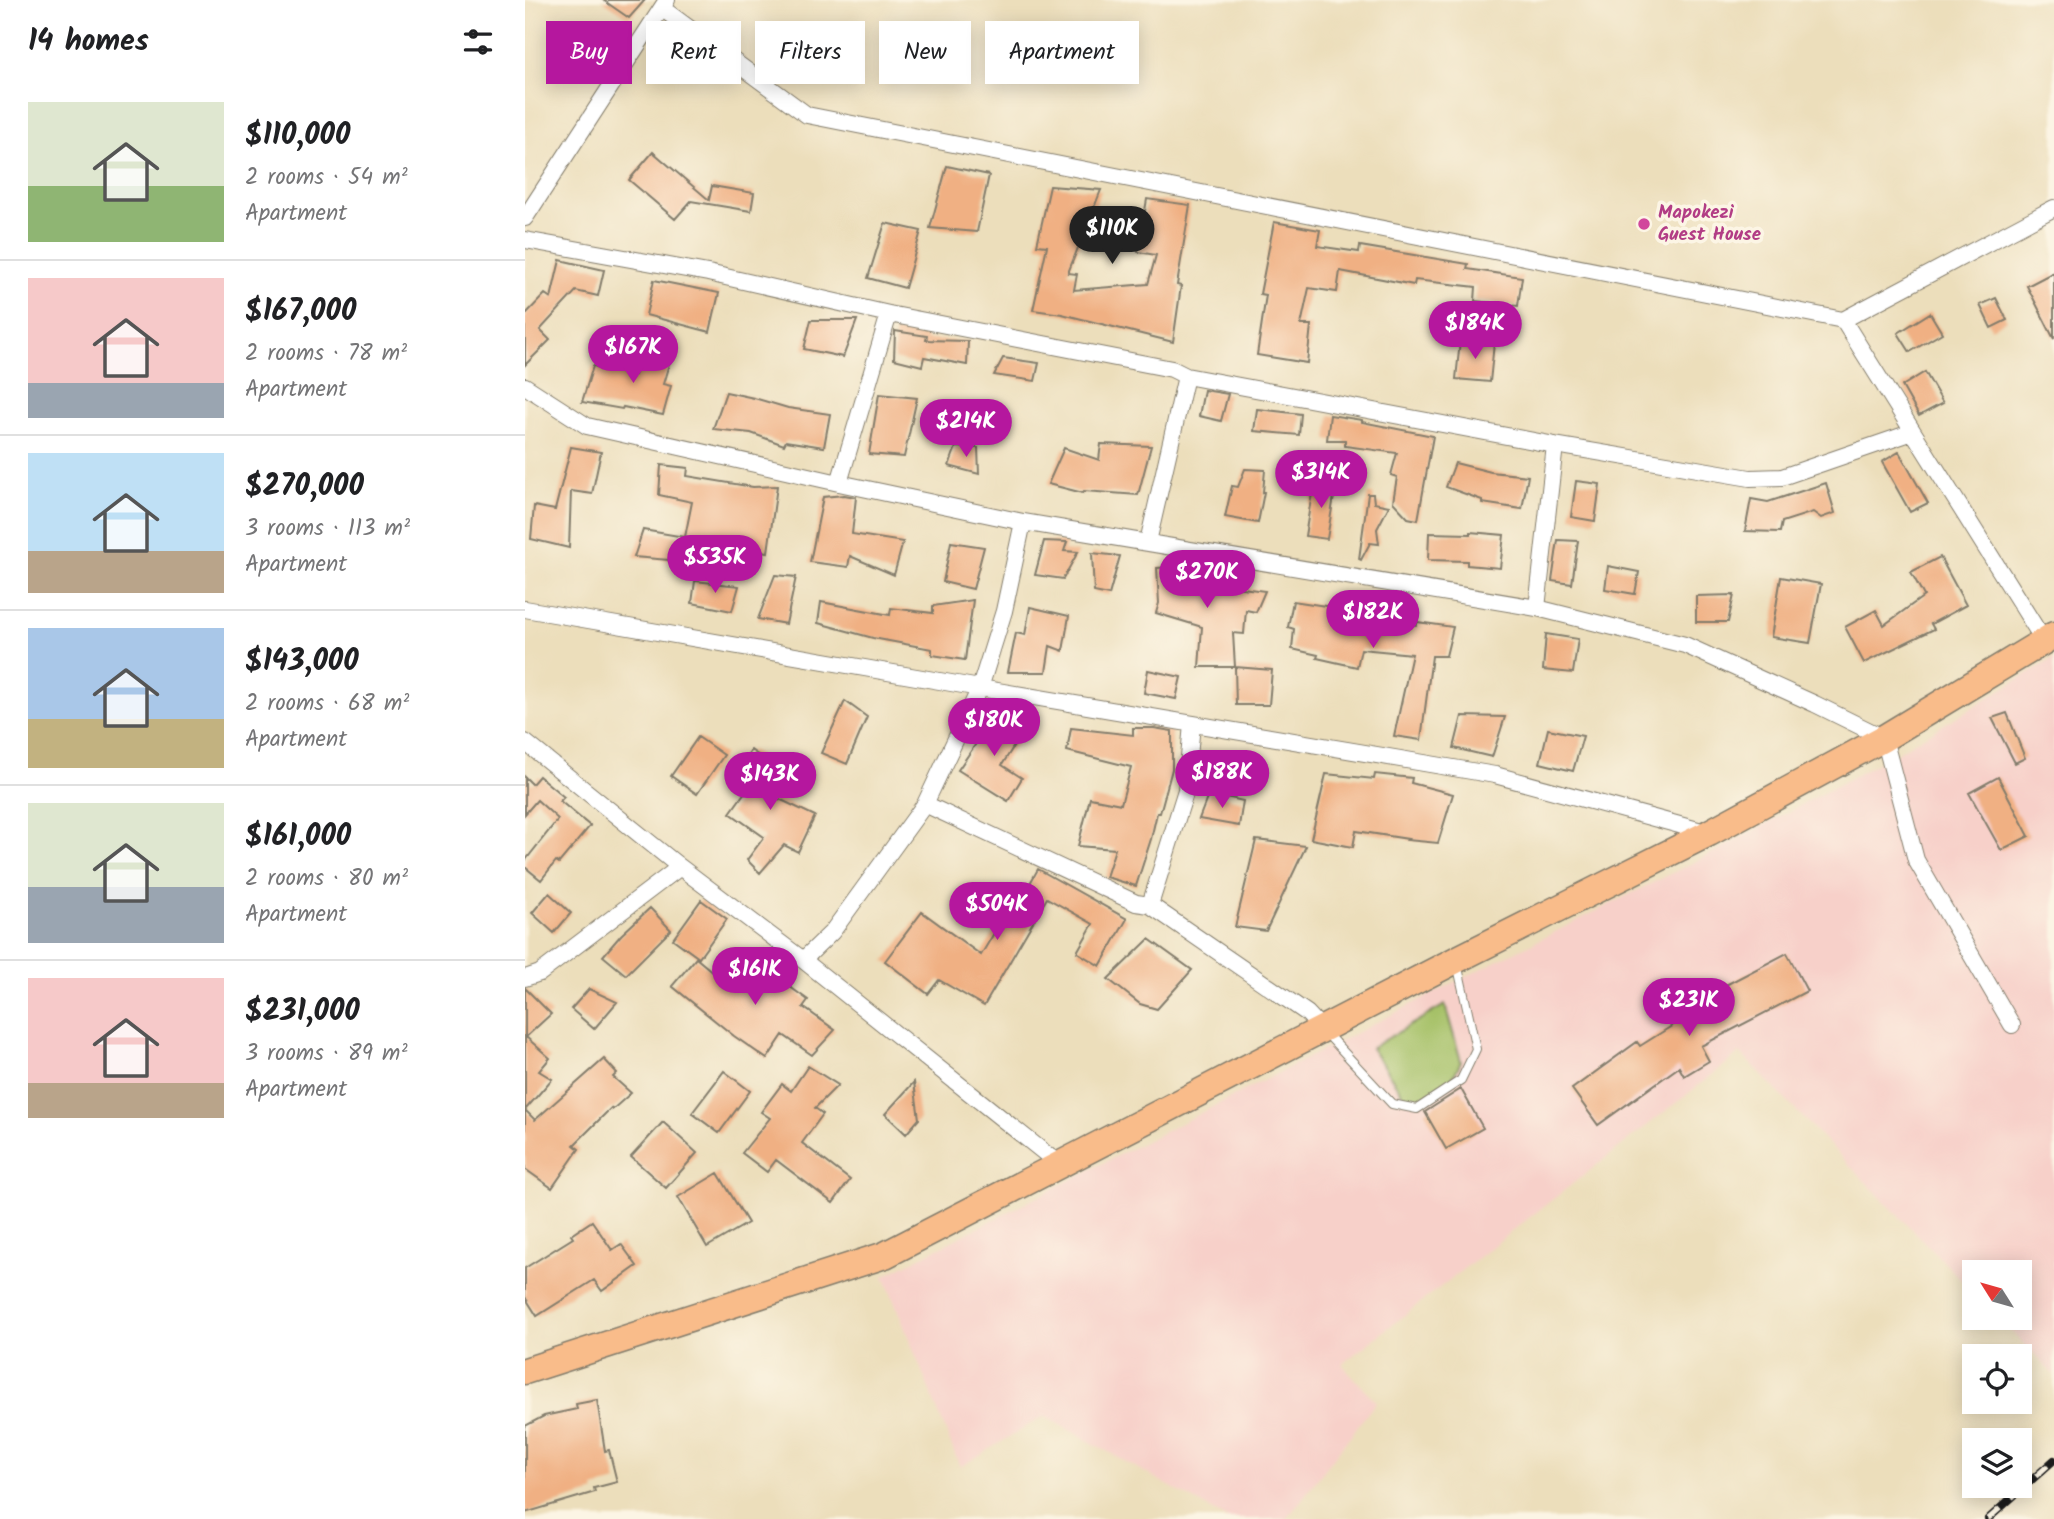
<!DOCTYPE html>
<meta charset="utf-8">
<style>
:root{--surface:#fff;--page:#f6f6f6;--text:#202124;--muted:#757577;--line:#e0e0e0;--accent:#b5179e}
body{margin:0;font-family:Kalam,sans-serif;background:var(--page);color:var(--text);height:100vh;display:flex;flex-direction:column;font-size:26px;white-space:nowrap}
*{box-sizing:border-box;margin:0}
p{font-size:23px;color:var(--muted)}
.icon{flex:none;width:38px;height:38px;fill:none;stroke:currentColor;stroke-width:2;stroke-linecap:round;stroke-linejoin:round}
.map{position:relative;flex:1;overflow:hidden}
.panel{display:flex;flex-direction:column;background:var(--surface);width:525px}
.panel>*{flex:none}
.banner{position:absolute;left:21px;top:21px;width:665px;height:63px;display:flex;gap:14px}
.needle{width:46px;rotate:307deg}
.controls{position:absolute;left:1437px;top:1260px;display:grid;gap:14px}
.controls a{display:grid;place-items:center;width:70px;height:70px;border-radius:0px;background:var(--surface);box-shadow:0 4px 18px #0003;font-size:35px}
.price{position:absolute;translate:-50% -60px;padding:0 16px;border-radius:24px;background:var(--accent);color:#fff;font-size:23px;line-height:46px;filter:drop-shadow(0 2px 4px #0008)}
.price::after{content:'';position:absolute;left:50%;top:42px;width:21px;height:16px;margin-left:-10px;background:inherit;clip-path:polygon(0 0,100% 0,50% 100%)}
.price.on{background:#222;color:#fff}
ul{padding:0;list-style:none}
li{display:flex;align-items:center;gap:21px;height:175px;padding:0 28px}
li+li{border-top:2px solid var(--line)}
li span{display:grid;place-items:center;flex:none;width:196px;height:140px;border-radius:0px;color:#555}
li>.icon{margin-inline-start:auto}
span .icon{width:84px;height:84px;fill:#fffc;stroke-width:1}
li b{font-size:30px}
h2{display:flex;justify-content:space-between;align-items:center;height:84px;padding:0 28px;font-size:30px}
.chip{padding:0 24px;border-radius:0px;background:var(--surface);box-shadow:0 4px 18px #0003;font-size:24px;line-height:63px}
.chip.on{background:var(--accent);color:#fff}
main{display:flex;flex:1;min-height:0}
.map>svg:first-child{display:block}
</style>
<main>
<section class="panel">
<h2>14 homes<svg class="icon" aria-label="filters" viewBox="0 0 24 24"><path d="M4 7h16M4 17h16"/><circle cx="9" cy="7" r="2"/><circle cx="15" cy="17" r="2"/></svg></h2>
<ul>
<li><span style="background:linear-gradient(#dfe7d0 60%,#8fb573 0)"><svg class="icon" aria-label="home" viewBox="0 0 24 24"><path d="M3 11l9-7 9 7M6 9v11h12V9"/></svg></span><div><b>$110,000</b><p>2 rooms · 54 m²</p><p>Apartment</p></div></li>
<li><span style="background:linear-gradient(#f6c9c9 75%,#9aa5b1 0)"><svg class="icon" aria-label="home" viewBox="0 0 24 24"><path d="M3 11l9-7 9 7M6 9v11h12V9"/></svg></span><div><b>$167,000</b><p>2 rooms · 78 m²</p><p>Apartment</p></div></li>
<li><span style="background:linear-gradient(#bfe0f5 70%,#b9a48a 0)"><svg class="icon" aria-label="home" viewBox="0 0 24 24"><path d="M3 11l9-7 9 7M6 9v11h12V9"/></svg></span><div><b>$270,000</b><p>3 rooms · 113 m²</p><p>Apartment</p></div></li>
<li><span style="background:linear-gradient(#a9c7e8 65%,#c2b280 0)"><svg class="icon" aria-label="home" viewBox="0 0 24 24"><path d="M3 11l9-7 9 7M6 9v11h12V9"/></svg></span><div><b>$143,000</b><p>2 rooms · 68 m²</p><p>Apartment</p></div></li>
<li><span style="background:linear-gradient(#dfe7d0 60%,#9aa5b1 0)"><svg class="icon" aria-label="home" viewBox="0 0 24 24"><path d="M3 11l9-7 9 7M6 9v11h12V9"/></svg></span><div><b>$161,000</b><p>2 rooms · 80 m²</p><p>Apartment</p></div></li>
<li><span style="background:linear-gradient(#f6c9c9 75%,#b9a48a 0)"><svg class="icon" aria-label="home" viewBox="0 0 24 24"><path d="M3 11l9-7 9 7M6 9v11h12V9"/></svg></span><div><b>$231,000</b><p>3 rooms · 89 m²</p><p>Apartment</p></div></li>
</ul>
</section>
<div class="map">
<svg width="1529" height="1519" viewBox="0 0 1529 1519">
<rect width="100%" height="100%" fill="#fcf5e5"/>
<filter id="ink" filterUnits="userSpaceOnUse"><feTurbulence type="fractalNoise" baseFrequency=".0143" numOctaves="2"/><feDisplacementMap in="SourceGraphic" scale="14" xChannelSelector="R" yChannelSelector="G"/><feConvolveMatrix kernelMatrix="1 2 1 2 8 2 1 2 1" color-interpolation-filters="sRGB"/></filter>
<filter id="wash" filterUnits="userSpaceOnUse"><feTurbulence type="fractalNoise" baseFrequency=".00686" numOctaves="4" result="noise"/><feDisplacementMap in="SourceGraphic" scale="28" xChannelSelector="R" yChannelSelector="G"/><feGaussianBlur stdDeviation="1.57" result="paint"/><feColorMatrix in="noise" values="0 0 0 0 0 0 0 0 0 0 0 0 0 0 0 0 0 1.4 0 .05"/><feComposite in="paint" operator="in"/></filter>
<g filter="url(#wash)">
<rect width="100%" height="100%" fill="#ecdebb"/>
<!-- built -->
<path fill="#f7d0c9" d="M1529,658v717l-56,-57h21v-46h-45v21l-234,-240 -398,311 34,38 -89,117h-59l-184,-103 -84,51 -76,-191 581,-299 253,-127 175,-95z"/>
<!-- green -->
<path fill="#a6c167" stroke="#616e42" stroke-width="2" d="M920,1005l16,56 -9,19 -32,19 -16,-3 -33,-48z"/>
<g id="blocks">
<!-- building -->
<path fill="#f0b083" d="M78,0h42l-16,18z
M128,152l56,48 3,-14 42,7 -3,18 -60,-10 -16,18 -46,-39z
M422,166l42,9 -12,57 -47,-4z
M525,186l51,4 -33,83 9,1 -3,16 74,-6 8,-29 -18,-3 9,-53 43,6 -13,80 4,1 -8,56 -111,-28 -29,-4 14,-64 -10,-1z
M749,222l46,8 -3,16 42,6 1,-6 108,18 -1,5 55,8 -4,29 -43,-5 1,-14 -61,-7 -1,5 -74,-14 -3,21 -28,-4 -8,37h10l-4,38 -50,-8 9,-60 -6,-1z
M360,223l36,8 -16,57 -37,-10z
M35,260l44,10 -6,26 -22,-5 -36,39 10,10 -25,25v-50l20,-21 6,4z
M1529,272v67l-27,-53z
M129,280l65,13 -9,39 -64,-17z
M1471,298l11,22 -16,8 -11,-23z
M1405,313l12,20 -32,19 -12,-19z
M286,320h46l-14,37 -39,-8z
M370,331l32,5 -1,4 42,1 -1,24 -43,-8 -2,9 -28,-7z
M935,341l34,2 -4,39 -34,-3z
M117,345l30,9 -9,30 8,2 -8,29 -40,-8 -1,2 -40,-7 11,-36 41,9z
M478,358l36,5 -4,18 -41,-6z
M1400,372l18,31 -24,13 -17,-30z
M679,390l24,4 -7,27 -22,-5z
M201,392l28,6 34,10 42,6 -6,33 -38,-6 -2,4 -33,-12 -38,-4z
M354,394l38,4 -13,59 -35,-3z
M732,409l44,5 -2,21 -45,-4z
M805,415l32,5v2l71,14 -15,84 -10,-2 -15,-16 4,-25 -6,-2 6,-22 -52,-7v-6h-18z
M576,444l50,2 -13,49 -54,-4 -1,2 -35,-9 16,-36 35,12z
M46,447l30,5 -9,42 -21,-3 -2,57 -38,-9 3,-33 21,4z
M431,447l22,1 1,26 -30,-8z
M1374,452l29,51 -18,9 -28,-50z
M930,463l36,9 37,4 -6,33 -40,-6v-3l-36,-13z
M136,465l27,3 -1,8 66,11 24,-1 -9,66 -41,-6 -42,-9 7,-35 -33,-7z
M720,469l20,1 -2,22h1l-6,31 -33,-6 7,-31 6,1z
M789,481l22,3 -9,55 -22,-3z
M1051,481l24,3 -5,37 -24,-4z
M1301,483l9,30 -14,5 -8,-6 -31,10 -2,10 -35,-1 6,-32 17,3z
M843,494h5l1,9 15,3 -12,23 2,15 -9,-1 -9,17 -2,-1z
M319,495l12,2 -4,37 51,8 -9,33 -44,-19 -2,11 -38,-5 13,-65z
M118,530l42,7 -4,24 -47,-4z
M945,532l34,3 -4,33 -33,-3v-4l-39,-1 1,-27 41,1z
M1033,540l20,1 -6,43 -20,-3z
M519,541l23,1 -3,9 14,1 -15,27 -28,-4z
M426,542l33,5 -11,42 -30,-7z
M567,553l28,3 -11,39 -15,-3z
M1415,557l26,48 -35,19 3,5 -70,34 -19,-36 31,-17 8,15 40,-29 -13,-24z
M684,564l-5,19 61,8 -9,21 -10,-2 -2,24 -11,-1 2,34h-36l3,-40 -46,-14 3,-10 -2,-35z
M1083,566l31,6 -4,22 -30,-5z
M250,575l21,2 -10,47 -28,-5z
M1256,577l40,7 -11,59 -39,-6z
M170,581l44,5 -7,25 -40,-8z
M1209,595l-6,27h-32v-26z
M448,600l-8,60 -33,-5v-6l-59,-11 -55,-15 3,-21 69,13 1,-7 42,5v-7z
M768,601l72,11 -2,8 54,5v-3l36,5 -7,29h-14l-11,84 -27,-4 18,-82 -51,-5 -4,18 -40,-9 1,-3 -26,-6 2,-20 -6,-2z
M505,607l39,9 -6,35 -13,-5 -4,26h-38l8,-39 9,2z
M1021,634l32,5 -5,34 -30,-3z
M710,667l37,3 -3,35h-33z
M623,670l33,7 -5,22 -32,-6z
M320,701l22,16 -20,47 -26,-11z
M472,713l27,17 -22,35 20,13 -14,23 -50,-31z
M1482,713l18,45 -10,5 -23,-45z
M937,716l43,1 -13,40 -38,-9z
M546,728l62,7v-7h21l18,3v38l-12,44h-3l-6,26 -15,47 -30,-9 9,-28 -37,-3 12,-48 31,6 10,-37 -64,-16z
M1023,729l35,7 -10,35 -33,-8z
M173,737l26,18 -27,39 -26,-18z
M226,750l38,28 -14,19 40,19 -17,36 -14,-7 -24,28 -13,-13 17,-23 -34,-24 25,-35 -16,-12z
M801,774l48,5 1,-5 37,4 -1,5 42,11 -15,49 -31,-3 1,-1 -52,-8 -3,16 -42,-8z
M14,776l25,21 -4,4 30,25 -31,37 -3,-2 -15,19 -16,-13v-6l33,-42 -21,-19 -12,14v-37l7,7z
M1473,777l31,59 -28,14 -32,-57z
M684,793l34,8 -4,25 -40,-7z
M731,840l50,6 -40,85 -31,-4z
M513,869l89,50 -27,47 -23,-14 16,-28 -46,-26 -63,108 -45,-26 -11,14 -43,-33 37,-49 59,43 19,-32 6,3z
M24,893l22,20 -17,20 -22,-20z
M176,900l26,19 -28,39 -26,-19z
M125,908l21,22 -45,45 -23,-19 18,-21z
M624,939l43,31 -35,39 -17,-5 -32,-25z
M1262,953l20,38 -106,55 8,15 -25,15 -5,-9 -81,58 -26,-36 65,-47 3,4 59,-37 -4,-8z
M233,957l24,19 -3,3 29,21 -5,7 32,23 -23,25 -29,-20 -16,24 -33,-23 -62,-50 24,-28 36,30z
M0,988l26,26 -25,23 24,21 -11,13 13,8 -27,31 10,10 69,-61 13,14 -4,4 18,16 -19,17 -1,-2 -37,37 5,4 -27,39 -27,-19z
M64,989l28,13 -23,27 -23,-20z
M283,1066l30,19 -23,23 8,6 -21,29 48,37 -17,23 -57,-43 -9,12 -25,-19 28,-35 -9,-6 21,-28 9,7z
M199,1071l26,20 -31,42 -27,-20z
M389,1082l5,37 -13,15 -21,-20z
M936,1089l22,39 -37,21 -21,-37z
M138,1122l34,31 -31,35 -35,-31z
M193,1173l30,50 -41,24 -29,-50z
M67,1221l20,29 9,-6 16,22 -35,25 -8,-11 -57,36 -12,-19v-29l48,-30 -2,-3z
M72,1400l8,51 4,-1 8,32 -23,6 1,4 -70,21v-87l19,-10 33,-7 -1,-5z"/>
</g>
</g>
<g filter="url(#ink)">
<use href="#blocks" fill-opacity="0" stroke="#847d6c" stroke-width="2"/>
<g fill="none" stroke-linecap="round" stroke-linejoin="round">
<defs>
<path id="service" d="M800,1032l67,72 25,5 44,-29 15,-31 -19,-86"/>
<path id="minor" d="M138,9l144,106 1036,205 211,-112
M0,218l142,-218
M0,240l183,33 181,41 283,55 14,7 369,69 195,33 32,-1 131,-45
M1318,320l201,321
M0,386l62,40 252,57 184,39 514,86 148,37 130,59 69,34 32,122 96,165
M314,483l50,-169
M623,542l38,-166
M1012,608l18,-163
M0,609l455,79 24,-77 19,-89
M0,742l155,125 123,93 257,205
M400,804l211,99 14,2 157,108 15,16
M625,905l36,-115 6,-66
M278,960l29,-28 93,-128 55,-116 515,87 214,58
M0,978l15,-5 140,-106"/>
<path id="trunk" d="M0,1371l360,-116 571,-295 253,-127 175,-95 170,-103"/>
</defs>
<!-- service casing -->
<use href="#service" stroke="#847d6c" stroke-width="10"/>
<!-- minor casing -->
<use href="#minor" stroke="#847d6c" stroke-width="18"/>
<!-- trunk casing -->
<use href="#trunk" stroke="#847d6c" stroke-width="29"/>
<!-- service -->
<use href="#service" stroke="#fff" stroke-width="8"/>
<!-- minor -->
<use href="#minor" stroke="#fff" stroke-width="16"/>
<!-- trunk -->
<use href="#trunk" stroke="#f9bc8a" stroke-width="26"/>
<defs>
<path id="rail" d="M1463,1519l66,-59"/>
</defs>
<!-- rail casing -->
<use href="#rail" stroke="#1c1c1c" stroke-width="8"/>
<!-- rail -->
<use href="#rail" stroke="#fcf5e5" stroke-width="5" stroke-dasharray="16" stroke-linecap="butt"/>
</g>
</g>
<!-- markers -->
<circle fill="#d1479c" stroke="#fcf5e5" stroke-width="2.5" cx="1119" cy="224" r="7"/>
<g text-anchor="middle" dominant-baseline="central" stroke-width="7" stroke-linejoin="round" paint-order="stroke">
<!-- hotel labels -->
<g font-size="19" font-weight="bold" fill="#b23c85" stroke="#fcf5e5" text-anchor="start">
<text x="1133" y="213">Mapokezi<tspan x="1133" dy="22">Guest House</tspan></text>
</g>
</g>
</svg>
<div class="controls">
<a><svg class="needle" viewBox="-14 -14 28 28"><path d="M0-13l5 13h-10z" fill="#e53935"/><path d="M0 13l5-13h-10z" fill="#757577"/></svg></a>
<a><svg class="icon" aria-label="locate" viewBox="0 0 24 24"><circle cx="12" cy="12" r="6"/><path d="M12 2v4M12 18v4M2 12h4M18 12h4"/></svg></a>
<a><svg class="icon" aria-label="layers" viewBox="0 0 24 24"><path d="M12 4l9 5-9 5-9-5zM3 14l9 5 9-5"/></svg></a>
</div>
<b class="price on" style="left:587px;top:266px">$110K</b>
<b class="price" style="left:950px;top:361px">$184K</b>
<b class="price" style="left:108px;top:385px">$167K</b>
<b class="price" style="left:441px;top:459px">$214K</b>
<b class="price" style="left:796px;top:510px">$314K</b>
<b class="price" style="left:190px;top:595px">$535K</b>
<b class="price" style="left:682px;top:610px">$270K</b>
<b class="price" style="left:848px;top:650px">$182K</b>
<b class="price" style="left:469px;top:758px">$180K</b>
<b class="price" style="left:697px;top:810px">$188K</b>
<b class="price" style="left:245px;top:812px">$143K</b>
<b class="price" style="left:472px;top:942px">$504K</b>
<b class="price" style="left:230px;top:1007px">$161K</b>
<b class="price" style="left:1164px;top:1038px">$231K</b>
<div class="banner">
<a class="chip on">Buy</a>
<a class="chip">Rent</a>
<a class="chip">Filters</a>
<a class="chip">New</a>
<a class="chip">Apartment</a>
</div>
</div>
</main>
